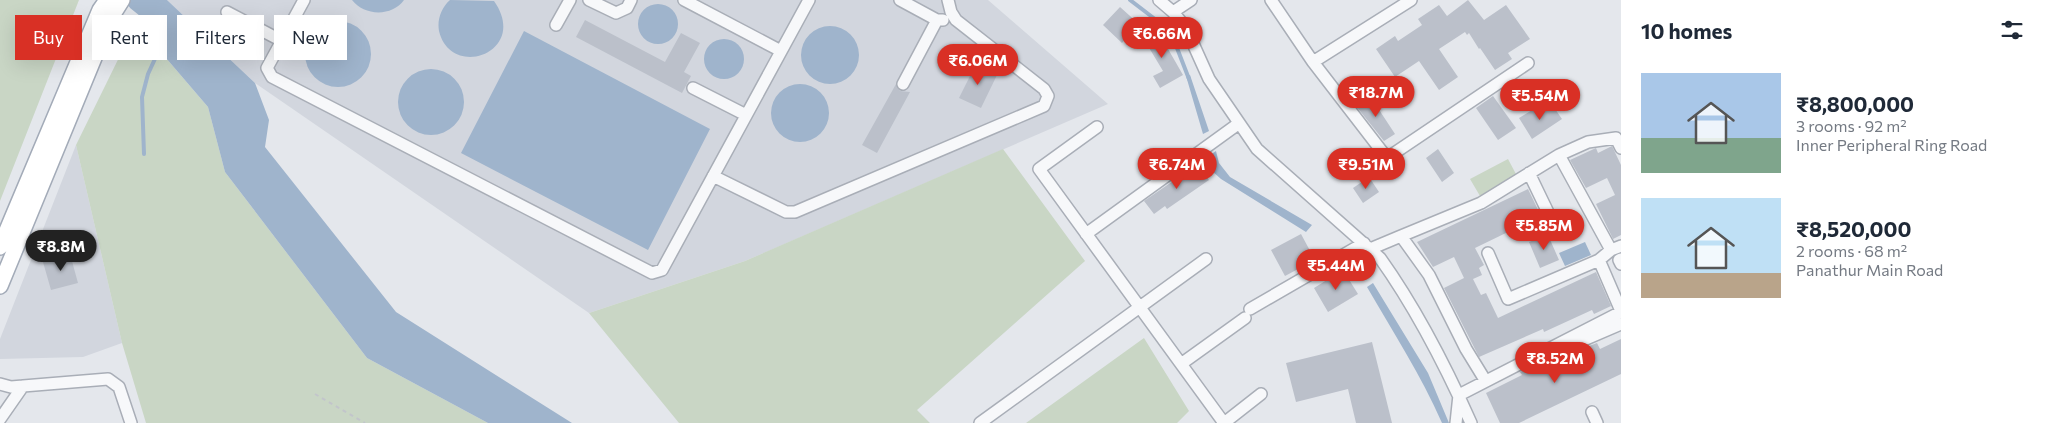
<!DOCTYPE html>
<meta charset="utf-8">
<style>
:root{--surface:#fff;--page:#f2f2f3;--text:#1f2937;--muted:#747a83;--accent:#d93025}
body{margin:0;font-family:Commissioner,sans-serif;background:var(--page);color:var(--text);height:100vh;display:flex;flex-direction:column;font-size:19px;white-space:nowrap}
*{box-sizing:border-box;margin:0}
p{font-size:16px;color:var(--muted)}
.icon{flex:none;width:28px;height:28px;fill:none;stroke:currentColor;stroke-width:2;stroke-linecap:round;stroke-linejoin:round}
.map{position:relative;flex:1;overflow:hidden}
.side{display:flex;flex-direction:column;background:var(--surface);width:425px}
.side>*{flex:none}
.banner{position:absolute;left:15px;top:15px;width:475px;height:45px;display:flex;gap:10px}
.price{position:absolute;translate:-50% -42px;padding:0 11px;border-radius:18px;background:var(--accent);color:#fff;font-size:16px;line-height:32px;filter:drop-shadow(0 1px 2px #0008)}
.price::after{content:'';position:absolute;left:50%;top:30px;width:15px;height:11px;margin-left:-8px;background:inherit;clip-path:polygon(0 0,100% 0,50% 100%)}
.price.on{background:#222;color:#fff}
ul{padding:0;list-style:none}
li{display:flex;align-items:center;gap:15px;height:125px;padding:0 20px}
li span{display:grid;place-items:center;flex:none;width:140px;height:100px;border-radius:0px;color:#555}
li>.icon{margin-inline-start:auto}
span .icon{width:60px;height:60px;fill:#fffc;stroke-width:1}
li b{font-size:21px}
h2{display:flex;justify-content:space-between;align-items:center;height:60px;padding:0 20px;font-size:21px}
.chip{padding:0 18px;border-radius:0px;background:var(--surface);box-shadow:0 5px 20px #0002;font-size:18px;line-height:45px}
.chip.on{background:var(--accent);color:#fff}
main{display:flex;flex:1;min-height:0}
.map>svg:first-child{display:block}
</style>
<main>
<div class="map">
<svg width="1621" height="423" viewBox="0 0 1621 423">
<rect width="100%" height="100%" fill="#e4e7ec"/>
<!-- built -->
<path fill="#d2d6de" d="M167,0h821l120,104 -363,157 -156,52 -334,-230z
M76,145l46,198 -39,14 -83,2v-20z"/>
<!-- green -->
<path fill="#c9d6c5" d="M0,0h79l-79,201z
M136,23l72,84 17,65 142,186 121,65h-342l-24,-80 -46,-198z
M1003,149l82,112 -168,149 13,13h-251l-90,-110 156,-52z
M1508,159l9,17 -37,20 -10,-17z
M1144,338l45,73 -12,12h-151z"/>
<!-- water -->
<path fill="#9fb4cc" d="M153,0h14l88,83 14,37 -4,27 131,165 176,111h-84l-121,-65 -142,-186 -17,-65 -72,-84z
M352,0h52c-12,17 -40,16 -52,0z
M450,0l44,1c36,51 -43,80 -55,30 -2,-11 2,-23 11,-31z
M638 24a20 20 0 1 1 40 0a20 20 0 1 1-40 0Z
M305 54a33 33 0 1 1 66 0a33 33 0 1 1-66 0Z
M801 55a29 29 0 1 1 58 0a29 29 0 1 1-58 0Z
M524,31l186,98 -62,121 -187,-97z
M704 59a20 20 0 1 1 40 0a20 20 0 1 1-40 0Z
M398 102a33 33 0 1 1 66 0a33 33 0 1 1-66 0Z
M1190,75l19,56 -6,3 -17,-58z
M771 113a29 29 0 1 1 58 0a29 29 0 1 1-58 0Z
M1216,151l3,12 11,14 82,48 -6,7 -85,-53 -9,-8 -5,-14z
M1585,242l6,13 -26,11 -6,-13z
M1373,283l55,90 21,50h-7c-21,-48 -49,-91 -75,-136z"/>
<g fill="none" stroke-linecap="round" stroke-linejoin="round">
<!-- stream -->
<path stroke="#9fb4cc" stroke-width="4" d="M1130,0l34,26 13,22 12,31
M144,154l-2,-57 6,-23 12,-26"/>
<!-- river -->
<path stroke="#9fb4cc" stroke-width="21" d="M137,0l31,25"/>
</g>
<!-- building -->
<path fill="#bbc0ca" d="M1468,0l16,20 22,-15 24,34 -22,14 4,6 -17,11 -15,-22 -1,1 -10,-16 -2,2 -2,-3 -26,17 19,28 -19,13 -20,-29 -24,16 -19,-28 19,-13 3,5 24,-16 -4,-6 21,-14 8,11z
M1120,7l19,17 -17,19 -19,-18z
M585,20l80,42 16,-29 19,10 -16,29 7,4 -9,17 -106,-56z
M1156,28l27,47 -23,13 -7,-12 10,-5 -21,-35z
M976,64l21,11 -16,33 -22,-10z
M896,84l4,7 10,1 -33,61 -15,-8z
M1370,96l25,38 -11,7 -28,-35z
M1493,96l23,32 -18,12 -22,-32z
M1553,106l9,13 -30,20 -13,-21 18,-11 4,7z
M1612,146l9,19v70l-8,4 -17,-35 19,-9 -8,-17 -21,10 -16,-28 26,-12 2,5z
M1438,149l16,24 -12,9 -16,-24z
M1198,164l11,16 -42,29 -2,-3 -11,8 -10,-13z
M1369,177l10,15 -16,11 -10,-15z
M1528,189l13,27 -66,32 9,17 -5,3 3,7 -9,4 8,16 5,-2 12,25 98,-46 15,34 -17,8 -2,-4 -48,22 -1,-3 -64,28 -35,-69 20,-10 -10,-21 -21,10 -16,-25z
M1301,234l14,26 -30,16 -14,-26z
M1548,235l11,25 -19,8 -11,-26z
M70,254l8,29 -27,7 -8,-28z
M1343,270l15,24 -30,18 -14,-24z
M1621,339v35l-102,49h-19l-14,-30 36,-18 -2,-3 21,-10 5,11 36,-17 -3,-6 18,-7 3,6z
M1372,342l20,81h-36l-8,-34 -52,13 -10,-39z"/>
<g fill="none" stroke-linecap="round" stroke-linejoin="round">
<defs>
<path id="minor" d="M304,0l-37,68 5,9 380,196 10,-3 147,-270
M589,0l27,13 11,-5 4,-8
M684,0l97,51
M900,0l37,20h6
M1159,0l14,12 13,16 23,51 48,70 123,109c35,49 66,109 91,165
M1271,0l42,62 74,96 141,-95
M227,12l55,29
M1173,12l18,-12
M556,25l14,-25
M1313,62l98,-62
M903,84l34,-64
M693,88l53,27
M1097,127l-58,42 185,254
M1559,155l52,95 10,-4
M1529,173l26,54
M713,176l73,36h9l249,-106 4,-10 -4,-7 -88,-69 -5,-8 -3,-12
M1086,234l152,-110
M1370,249l31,-13
M1488,253l20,46 91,-39 12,-10
M1621,259l-2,1 2,4
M1599,260l22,51
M1250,309l114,-66
M1558,351l63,-27
M1181,364l64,-46
M1485,380l-19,-31 -37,-74 -28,-39 80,-33 78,-48 29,-13 28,-4 5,10
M0,384l11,3 97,-8 11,8 12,36
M1592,412l5,11
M0,419l23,-33
M980,423l226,-164
M1224,423l37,-29
M1456,423l3,-28 162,-83"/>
<path id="major" d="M0,247l100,-237 7,-10
M0,286l110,-267 12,-19"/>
</defs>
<!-- minor casing -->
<use href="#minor" stroke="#a9aeb7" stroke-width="14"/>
<!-- major casing -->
<use href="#major" stroke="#a3abb8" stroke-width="18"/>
<!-- path -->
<path stroke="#c2c5cb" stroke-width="2" stroke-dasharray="4 4" stroke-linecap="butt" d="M315,394l50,29"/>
<!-- minor -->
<use href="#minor" stroke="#f7f8fa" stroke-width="11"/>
<!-- major -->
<use href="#major" stroke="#fff" stroke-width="15"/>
</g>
</svg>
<b class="price" style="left:1162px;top:59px">₹6.66M</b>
<b class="price" style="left:978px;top:86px">₹6.06M</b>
<b class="price" style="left:1376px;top:118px">₹18.7M</b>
<b class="price" style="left:1540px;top:121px">₹5.54M</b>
<b class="price" style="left:1177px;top:190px">₹6.74M</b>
<b class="price" style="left:1366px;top:190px">₹9.51M</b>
<b class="price" style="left:1544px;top:251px">₹5.85M</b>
<b class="price on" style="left:61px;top:272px">₹8.8M</b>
<b class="price" style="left:1336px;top:291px">₹5.44M</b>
<b class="price" style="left:1555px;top:384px">₹8.52M</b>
<div class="banner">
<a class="chip on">Buy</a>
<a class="chip">Rent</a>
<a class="chip">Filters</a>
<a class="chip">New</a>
</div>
</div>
<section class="side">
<h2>10 homes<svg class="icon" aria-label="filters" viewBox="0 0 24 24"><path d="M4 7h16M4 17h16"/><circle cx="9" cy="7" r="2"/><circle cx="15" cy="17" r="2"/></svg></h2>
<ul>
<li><span style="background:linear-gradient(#a9c7e8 65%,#7fa58c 0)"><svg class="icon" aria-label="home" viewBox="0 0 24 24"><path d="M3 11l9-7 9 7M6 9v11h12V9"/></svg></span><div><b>₹8,800,000</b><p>3 rooms · 92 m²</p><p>Inner Peripheral Ring Road</p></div></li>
<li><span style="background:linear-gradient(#bfe0f5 75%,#b9a48a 0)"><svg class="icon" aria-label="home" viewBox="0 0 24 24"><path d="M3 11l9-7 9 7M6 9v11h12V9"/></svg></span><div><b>₹8,520,000</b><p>2 rooms · 68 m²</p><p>Panathur Main Road</p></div></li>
</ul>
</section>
</main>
